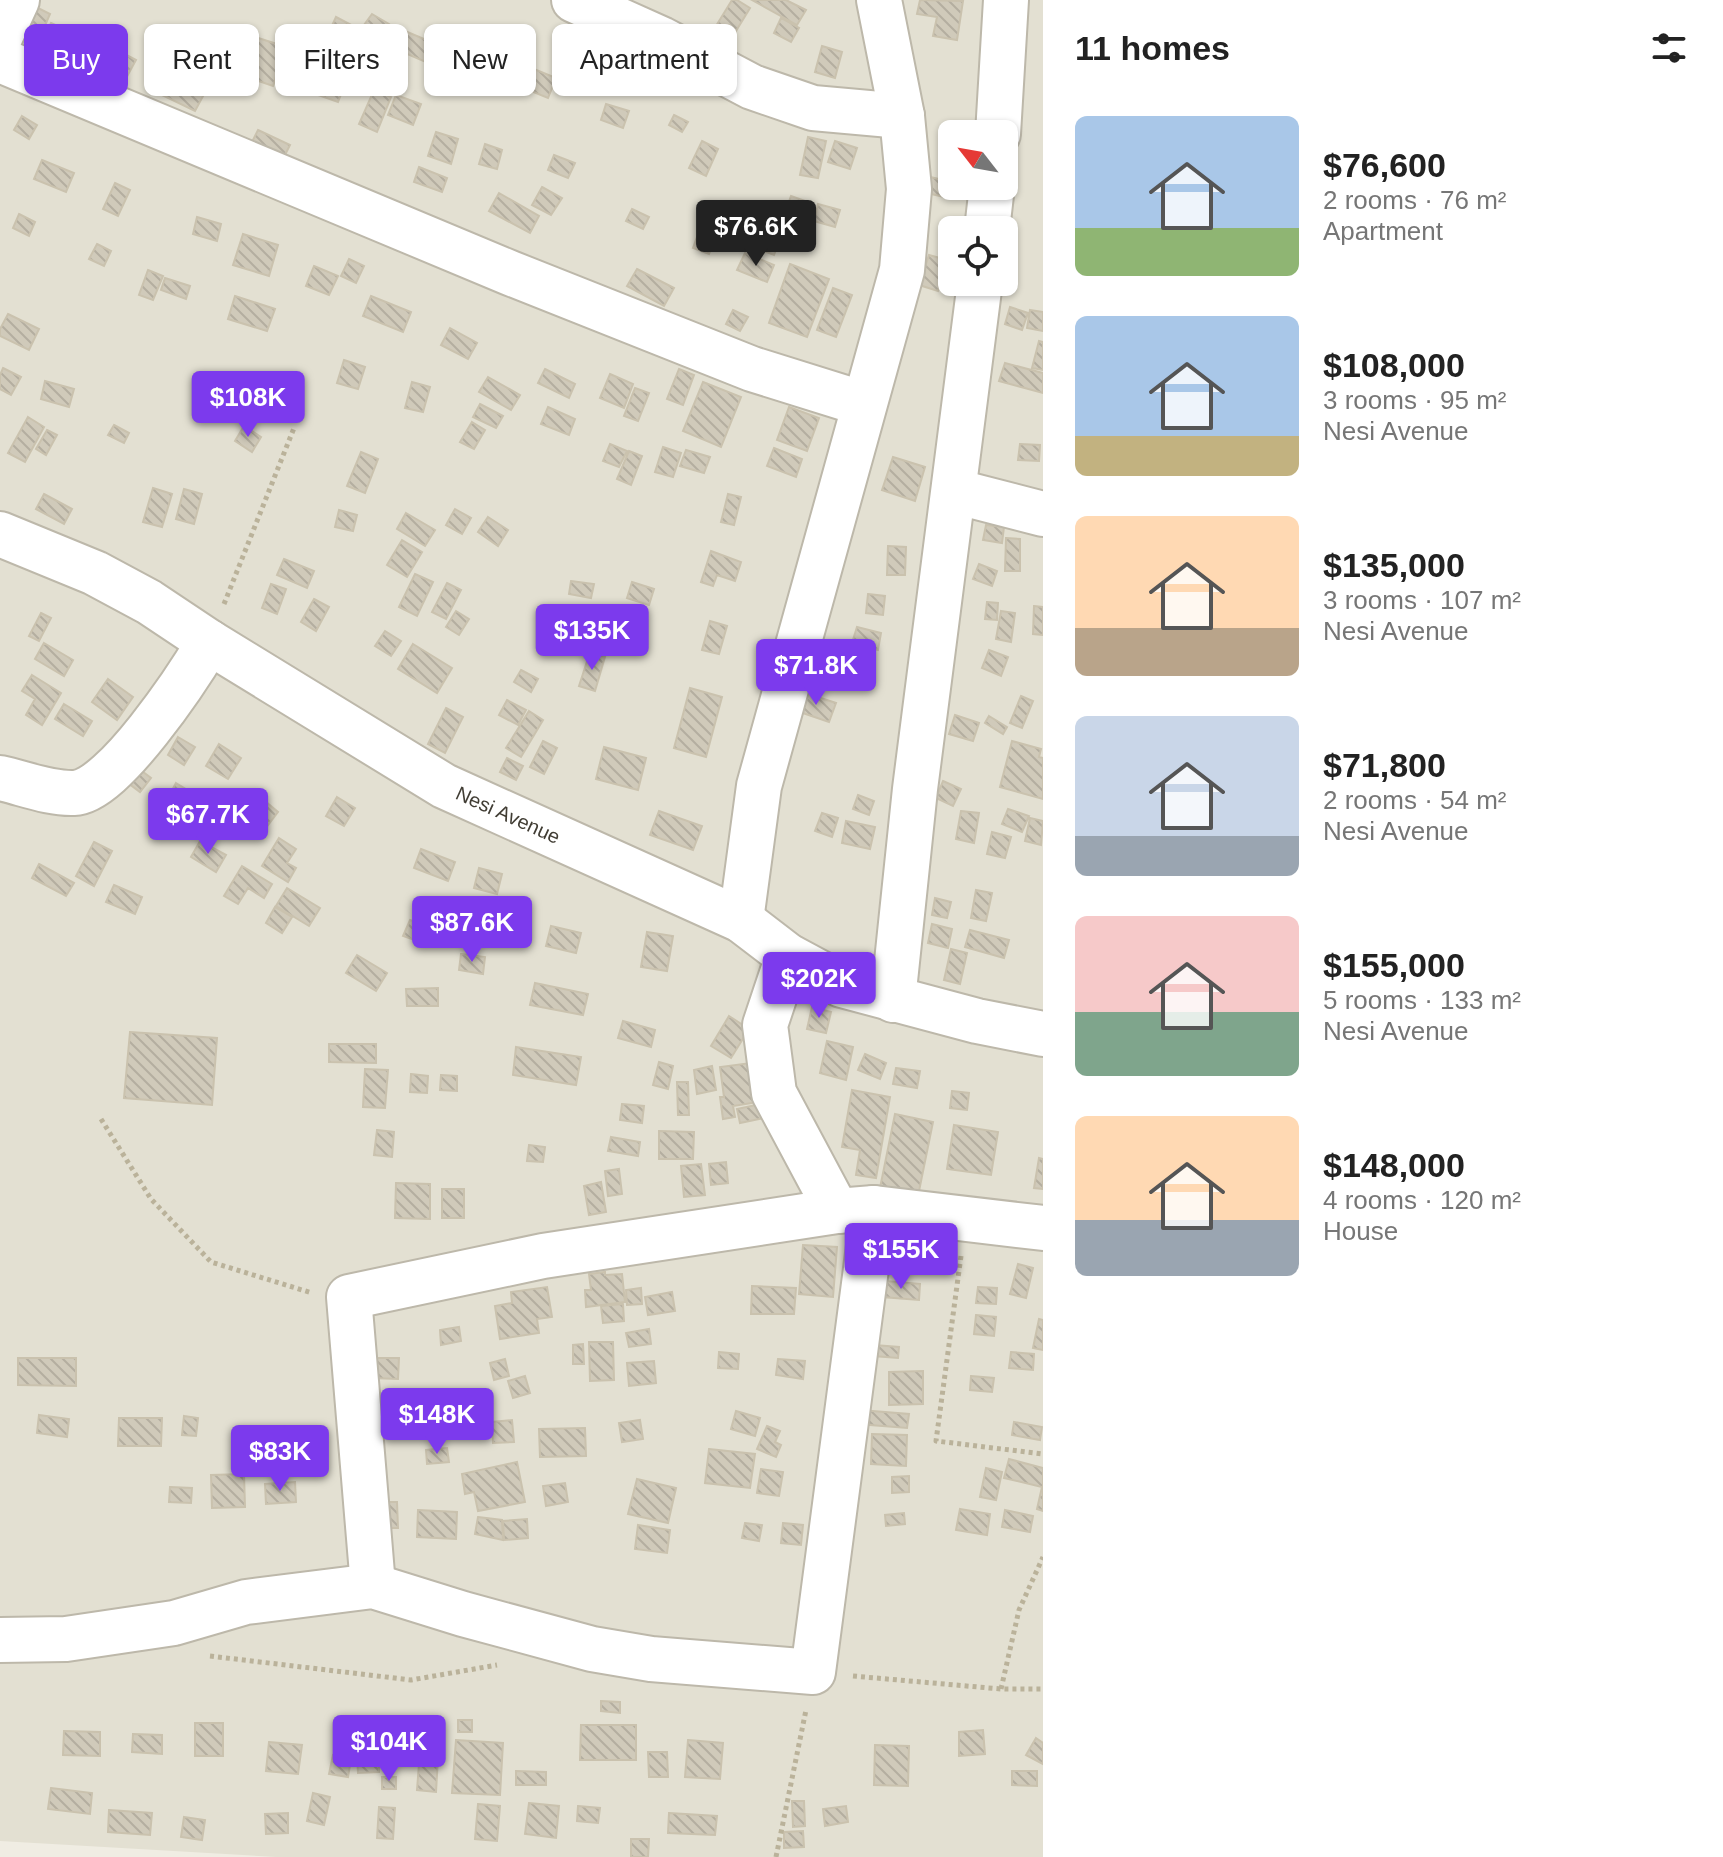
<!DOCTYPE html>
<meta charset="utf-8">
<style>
:root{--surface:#fff;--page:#f2f2f2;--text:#222;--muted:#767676;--accent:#7c3aed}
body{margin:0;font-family:Helvetica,sans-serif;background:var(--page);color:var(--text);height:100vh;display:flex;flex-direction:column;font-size:30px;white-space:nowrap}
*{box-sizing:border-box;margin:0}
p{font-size:26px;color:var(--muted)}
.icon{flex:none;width:44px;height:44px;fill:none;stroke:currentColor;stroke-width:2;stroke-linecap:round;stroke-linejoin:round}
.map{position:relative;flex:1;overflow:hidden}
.sheet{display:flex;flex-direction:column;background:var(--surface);width:680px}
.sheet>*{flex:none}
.top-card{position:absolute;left:24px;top:24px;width:760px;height:72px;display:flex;gap:16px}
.needle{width:52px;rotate:301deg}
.controls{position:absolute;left:938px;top:120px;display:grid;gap:16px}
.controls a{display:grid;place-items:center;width:80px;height:80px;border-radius:12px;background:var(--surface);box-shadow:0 2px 6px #0004;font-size:40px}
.price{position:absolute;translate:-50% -68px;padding:0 18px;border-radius:8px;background:var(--accent);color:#fff;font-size:26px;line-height:52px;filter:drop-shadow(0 2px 4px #0008)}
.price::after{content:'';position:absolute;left:50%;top:48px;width:24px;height:18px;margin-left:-12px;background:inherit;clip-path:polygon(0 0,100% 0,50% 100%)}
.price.current{background:#222;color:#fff}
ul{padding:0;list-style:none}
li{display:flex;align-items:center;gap:24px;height:200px;padding:0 32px}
li span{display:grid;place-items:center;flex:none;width:224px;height:160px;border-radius:12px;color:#555}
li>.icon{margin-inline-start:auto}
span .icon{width:96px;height:96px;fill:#fffc;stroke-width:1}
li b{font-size:34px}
h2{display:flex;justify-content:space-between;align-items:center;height:96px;padding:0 32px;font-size:34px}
.tag{padding:0 28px;border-radius:12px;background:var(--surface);box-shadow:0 2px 6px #0004;font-size:28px;line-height:72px}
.tag.current{background:var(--accent);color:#fff}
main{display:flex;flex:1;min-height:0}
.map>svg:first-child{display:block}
</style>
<main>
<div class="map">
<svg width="1043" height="1857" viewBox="0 0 1043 1857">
<defs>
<pattern id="building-back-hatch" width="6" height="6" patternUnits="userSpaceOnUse" patternTransform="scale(2)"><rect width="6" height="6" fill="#d0caba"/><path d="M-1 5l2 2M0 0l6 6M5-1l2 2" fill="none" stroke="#b4aea0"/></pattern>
</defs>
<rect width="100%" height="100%" fill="#f0ede3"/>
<!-- residential -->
<path fill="#e3e0d2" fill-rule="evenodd" d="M0,0h1043v1857h-767l-276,-16zM952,134h52v52h-52zM952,230h52v52h-52z"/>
<!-- building -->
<path fill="url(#building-back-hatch)" stroke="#cac2ae" stroke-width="2" d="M732,0h5l13,8 -28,46 -17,-10z
M752,0h34l20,10 -9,15z
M920,0l43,1 -6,39 -24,-4 4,-19 -20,-3z
M30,4l20,10 -7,16 -21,-11z
M372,14l17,10 -8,12 -17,-11z
M336,17l38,20 -6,12 -38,-19z
M781,18l18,10 -8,14 -17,-9z
M51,23l15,7 -13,27 -15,-8z
M190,28l20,9 -12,30 -20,-8z
M405,31l38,16 -8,19 -37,-16z
M249,35l37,12 -13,39 -37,-13z
M822,46l20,6 -7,26 -20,-6z
M115,49l21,11 -13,24 -20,-11z
M320,63l48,14 -4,14 -48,-14z
M529,67l27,11 -8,20 -27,-11z
M174,68l35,17 -14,26 -35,-17z
M303,75l40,14 -5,13 -40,-14z
M374,90l17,7 -14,35 -18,-8z
M396,95l25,9 -8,21 -25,-10z
M606,104l23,7 -6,17 -22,-8z
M674,115l14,7 -6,10 -13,-7z
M22,116l15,9 -8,14 -15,-9z
M258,130l32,15 -11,22 -32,-15z
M436,132l22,7 -7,25 -23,-8z
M808,137l18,4 -8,37 -18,-3z
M702,141l16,8 -12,27 -17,-8z
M835,141l22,7 -7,21 -22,-7z
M485,144l17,6 -5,19 -18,-5z
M554,155l21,8 -7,15 -20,-8z
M42,160l32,13 -8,19 -32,-13z
M419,167l28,11 -5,14 -28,-10z
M926,176l26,6 -3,16 -27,-6z
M115,183l15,7 -12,26 -15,-7z
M542,187l20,11 -11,17 -19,-10z
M499,193l40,23 -9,17 -41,-22z
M791,196l20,7 -7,17 -19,-7z
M818,204l22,6 -5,17 -21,-6z
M632,209l17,8 -6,12 -17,-8z
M19,214l16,8 -6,14 -16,-8z
M197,217l24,7 -4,17 -24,-7z
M758,232l21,9 -5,14 -22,-9z
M243,234l35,11 -9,31 -36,-11z
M697,237l16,6 -4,11 -16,-6z
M97,244l14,7 -7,15 -15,-7z
M745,253l29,12 -7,17 -30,-12z
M929,255l18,5 -9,31 -19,-6z
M349,259l15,7 -8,17 -15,-7z
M790,264l39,15 -22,58 -38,-14z
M314,266l24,10 -9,19 -23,-9z
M637,269l37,19 -10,18 -37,-20z
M148,270l15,6 -10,24 -14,-5z
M165,278l25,8 -4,13 -25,-9z
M833,288l19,7 -16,42 -19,-7z
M235,296l40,13 -8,22 -39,-12z
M371,296l40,16 -8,20 -40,-16z
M1010,307l18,6 -6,17 -17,-6z
M733,310l15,7 -8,14 -14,-7z
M1030,310l13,2v19l-16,-3z
M8,314l31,15 -10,21 -29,-14v-7z
M450,328l27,15 -9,16 -27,-14z
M1039,341l4,1v28l-11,-2z
M344,360l21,7 -7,22 -21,-6z
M1005,363l38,10v20l-44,-12z
M3,368l18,9 -10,18 -11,-6v-14z
M545,369l30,15 -6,14 -31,-15z
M679,369l15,6 -11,30 -16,-6z
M610,374l23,10 -9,24 -24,-10z
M488,377l32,18 -9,15 -32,-18z
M45,381l29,8 -5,18 -28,-8z
M412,382l18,5 -7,25 -18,-4z
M703,382l38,15 -20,50 -38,-16z
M635,388l14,5 -11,28 -14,-5z
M480,404l23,12 -7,12 -23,-11z
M548,407l27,12 -6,16 -28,-11z
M789,407l30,11 -12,33 -30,-11z
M28,417l16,10 -19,35 -17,-9z
M472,422l13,8 -11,19 -14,-7z
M114,425l15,8 -5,10 -16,-8z
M244,426l17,11 -9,15 -17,-11z
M47,430l10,5 -11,20 -10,-6z
M610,444l17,7 -8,16 -16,-6z
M1020,444l20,1 -1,16 -21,-1z
M663,447l18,6 -8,24 -18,-5z
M774,448l28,11 -6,18 -29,-11z
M686,450l24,7 -6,16 -24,-7z
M629,451l13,5 -11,29 -14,-6z
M361,452l17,7 -13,34 -18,-7z
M893,457l32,10 -10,34 -33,-11z
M153,488l19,6 -10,33 -19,-5z
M184,489l18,5 -8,30 -18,-5z
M44,494l28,15 -8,15 -28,-15z
M728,494l13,3 -7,28 -13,-3z
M455,509l16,9 -9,16 -16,-9z
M339,510l18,5 -4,16 -18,-4z
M406,513l29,17 -10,16 -28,-17z
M488,517l20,13 -10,16 -20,-14z
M986,525l18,2 -2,16 -19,-3z
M1006,538l14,1v32h-15z
M402,540l20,12 -15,25 -20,-12z
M888,546l18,1 -1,28h-18z
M711,551l30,11 -6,19 -18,-6 -4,11 -12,-4z
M284,559l30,12 -7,17 -30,-13z
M979,564l18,7 -5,15 -19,-7z
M415,574l18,8 -16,34 -18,-9z
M571,581l23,3 -3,14 -22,-4z
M632,582l22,7 -5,16 -22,-7z
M447,583l14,7 -15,29 -14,-7z
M271,584l15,5 -9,25 -15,-6z
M868,594l17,2 -2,19 -17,-2z
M314,599l15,8 -13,24 -15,-9z
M987,602l11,1 -1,17 -12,-1z
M1034,606l9,1v28l-10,-1z
M456,611l13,8 -10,16 -13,-8z
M1001,611l14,2 -4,29 -15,-3z
M41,613l10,5 -12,23 -10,-5z
M710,621l17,5 -8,28 -17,-4z
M857,627l24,6 -3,17 -26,-7z
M385,631l16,10 -10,15 -16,-10z
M44,643l29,17 -9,16 -29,-17z
M413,644l39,24 -15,25 -39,-24z
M989,650l19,7 -7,19 -19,-8z
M590,652l15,5 -10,34 -16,-5z
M521,670l17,9 -7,13 -17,-10z
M32,675l29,18 -19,32 -16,-10 9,-16 -13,-8z
M108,679l25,18 -16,23 -25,-18z
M690,688l32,9 -16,60 -32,-9z
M802,692l34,11 -7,19 -32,-11z
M1021,696l12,5 -11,27 -12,-5z
M507,700l19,10 -8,15 -19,-10z
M64,704l28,17 -9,15 -28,-17z
M446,708l17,9 -18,36 -17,-9z
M529,711l14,9 -22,37 -15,-9z
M955,715l24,8 -6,18 -24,-7z
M989,716l18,11 -4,7 -18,-11z
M178,737l17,10 -11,18 -16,-10z
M543,741l14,7 -13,26 -14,-7z
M1012,741l29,8 -2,8 4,1v41l-43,-12z
M219,744l22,14 -13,21 -22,-13z
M604,747l42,11 -8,32 -42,-11z
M507,758l16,8 -7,14 -16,-8z
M126,759l25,19 -11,14 -24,-18z
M943,781l18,8 -8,17 -17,-8z
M176,783l28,17 -8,13 -27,-17z
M253,791l25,21 -13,17 -26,-21z
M858,795l16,6 -5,14 -16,-6z
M337,797l18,11 -11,18 -18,-10z
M1008,809l21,7 -7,16 -20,-8z
M180,810l16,9 -9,16 -17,-10z
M659,811l43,15 -9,24 -43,-15z
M961,811l18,2 -5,30 -18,-4z
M822,813l16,5 -6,19 -17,-6z
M1030,818l13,3 -2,24 -16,-4z
M846,821l29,6 -5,22 -28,-6z
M992,832l19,5 -6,21 -18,-4z
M279,838l17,11 -9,14 9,5 -8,14 -26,-16z
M200,841l26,14 -10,17 -25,-15z
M94,842l18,9 -18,35 -18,-10z
M421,849l34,13 -7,19 -34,-13z
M39,864l35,19 -8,13 -34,-18z
M242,866l30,18 -8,14 -16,-10 -10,16 -14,-8z
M479,868l23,6 -5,20 -23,-6z
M114,885l28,12 -7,17 -29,-12z
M287,888l33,20 -11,18 -33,-20z
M976,890l16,3 -6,28 -15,-3z
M935,898l16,4 -4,16 -15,-3z
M275,907l17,10 -10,16 -16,-10z
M410,920l28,11 -6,15 -29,-10z
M932,924l20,5 -4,19 -20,-5z
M551,926l30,7 -5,20 -30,-7z
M970,930l39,10 -5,18 -39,-11z
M647,932l26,4 -6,35 -26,-4z
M951,949l16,4 -7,31 -16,-4z
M461,954l24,3 -2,17 -24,-4z
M357,955l30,18 -11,18 -30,-18z
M535,983l53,11 -5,21 -53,-10z
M438,988v18h-31l-1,-17z
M812,1007l19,5 -5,21 -19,-4z
M729,1016l20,13 -18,29 -20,-12z
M623,1021l32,9 -4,17 -33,-9z
M130,1032l87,6 -5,67 -88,-7z
M827,1041l26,6 -7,33 -26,-7z
M329,1044h47v19l-47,-1z
M516,1047l65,10 -5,28 -63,-10z
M865,1054l21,9 -6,16 -22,-9z
M659,1062l14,4 -5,23 -15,-4z
M758,1062l6,39 -31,5 2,11 -12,2 -3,-22h4l-4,-30z
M712,1066l4,24 -19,4 -3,-24z
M896,1068l24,3 -3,17 -24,-4z
M365,1069l23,1 -3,38 -22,-1z
M411,1074l17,2 -1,17 -17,-1z
M441,1075l16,1v15l-17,-1z
M677,1082h11l1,33h-11z
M852,1090l38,7 -14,81 -20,-3 4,-25 -18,-3z
M952,1091l17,2 -2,17 -17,-2z
M765,1103l4,14 -29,6 -3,-14z
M622,1104l22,2 -2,17 -22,-3z
M895,1114l38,8 -15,74 -38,-8z
M954,1125l44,7 -7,43 -44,-6z
M377,1130l17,2 -2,25 -18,-2z
M659,1131l35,1 -1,27h-34z
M611,1137l29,5 -2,14 -30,-5z
M529,1145l16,2 -2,15 -16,-1z
M1039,1158l4,1v30l-9,-1z
M726,1162l2,21 -17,2 -2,-21z
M701,1164l4,31 -21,2 -3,-31z
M619,1169l3,25 -14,2 -3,-25z
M601,1182l5,30 -17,3 -5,-29z
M396,1183l34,1v35l-35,-1z
M442,1189h22v29h-22z
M803,1245l34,2 -4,50 -34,-3z
M1018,1264l15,4 -7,30 -16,-4z
M605,1272v3l17,-1 3,28 -39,5 -1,-17h6l-2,-16z
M884,1281l36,3 -1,16 -37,-3z
M752,1286l44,2 -2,26h-43z
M547,1287l5,30 -15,2 2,14 -39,6 -5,-33 17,-3 -1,-11z
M978,1287l19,1 -1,16 -20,-1z
M641,1288l1,16 -15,1 -1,-15z
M672,1292l3,19 -27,4 -3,-18z
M623,1304l1,17 -21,2 -2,-17z
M976,1315l20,2 -2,19 -20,-2z
M1039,1319l4,1v30l-10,-2z
M459,1327l2,14 -20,4 -1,-15z
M649,1329l2,15 -22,3 -3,-14z
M589,1342h24l1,38 -24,1z
M583,1344l1,20h-11v-19z
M874,1345l25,2 -1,11 -25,-2z
M719,1352l20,2 -1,15 -20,-1z
M1011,1352l23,2 -1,16 -24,-2z
M18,1358h58v28l-58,-1z
M373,1358h26l-1,21 -26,-1z
M505,1359l4,17 -15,4 -4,-17z
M778,1359l27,2 -2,18 -27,-4z
M654,1361l2,22 -27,3 -2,-23z
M923,1371v33l-34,1v-33z
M525,1376l5,17 -17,5 -5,-17z
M971,1376l23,2 -2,14 -22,-2z
M860,1410l49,4 -2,14 -49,-4z
M736,1411l24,7 -5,18 -24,-7z
M39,1415l30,4 -2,18 -30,-4z
M184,1416l14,2 -2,18 -14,-1z
M119,1418h43l-1,28h-43z
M512,1420l2,22 -21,1 -1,-21z
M640,1420l3,19 -21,3 -3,-19z
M1014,1422l28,5 -2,13 -28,-5z
M767,1426l13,5 -5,11 6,3 -5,12 -19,-8z
M585,1428l1,28 -46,1 -1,-28z
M872,1434l35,1 -1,31 -35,-2z
M447,1448l2,14 -22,2 -1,-14z
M709,1449l46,5 -5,34 -45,-5z
M303,1456l1,15 -31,2 -1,-15z
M1009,1459l34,9v43l-6,-2 5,-22 -38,-9z
M517,1462l8,40 -47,9 -4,-19 -9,2 -3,-20z
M986,1468l16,4 -6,28 -16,-3z
M761,1469l22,3 -4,24 -22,-3z
M244,1474l1,33 -33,1 -1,-33z
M909,1476v16l-17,1v-16z
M637,1479l39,9 -8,35 -40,-9z
M295,1482l1,20 -30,2 -1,-20z
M565,1483l3,19 -22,4 -3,-20z
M170,1487l22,1 -1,15 -22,-1z
M382,1502h15l1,26h-15z
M960,1509l30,5 -3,21 -31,-5z
M418,1510l39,2 -1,27 -39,-2z
M1005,1510l28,6 -3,16 -28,-5z
M904,1513l1,11 -19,2 -1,-11z
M478,1517l24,3 1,20 -28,-6z
M527,1519l1,19 -24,2 -1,-19z
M745,1523l17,2 -3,16 -17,-3z
M783,1523l20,2 -2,20 -20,-2z
M638,1525l32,5 -3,23 -32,-4z
M601,1701l19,1v11l-19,-2z
M458,1720h14v12h-14z
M195,1723h28v33h-28z
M581,1725h55v35h-56z
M983,1730l2,24 -26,2v-24z
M64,1731l36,1v24l-37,-1z
M133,1734l29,1v19l-30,-2z
M356,1735h22l1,37 -21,1z
M421,1738l18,2 -3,52 -19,-2z
M1036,1738l7,5v21l-17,-9z
M456,1740l47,3 -3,52 -48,-2z
M688,1740l35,3 -3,36 -35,-2z
M269,1742l33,3 -4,29 -32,-3z
M875,1745l34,1 -1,40 -34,-1z
M648,1752h19l1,25h-19z
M333,1755l18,4 -3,18 -19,-3z
M516,1771l30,1v13h-30z
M1012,1771h25v15l-25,-1z
M382,1777h14v12h-14z
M51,1788l41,5 -2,21 -42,-5z
M313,1793l17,4 -6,28 -17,-4z
M792,1801h12l1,25 -12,1z
M529,1803l30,3 -3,32 -31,-4z
M478,1804l22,2 -3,35 -22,-2z
M578,1806l22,2 -2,15 -21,-2z
M846,1806l2,16 -23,4 -2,-17z
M379,1807l16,1 -2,31 -16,-1z
M109,1810l43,3 -2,22 -42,-3z
M288,1813v20l-22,1 -1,-20z
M669,1813l48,3 -2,19 -47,-2z
M184,1817l21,3 -3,20 -21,-3z
M803,1831l1,16 -20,1v-16z
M631,1839h18l-1,18h-17z"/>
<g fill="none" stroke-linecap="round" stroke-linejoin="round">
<defs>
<g id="minor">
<path d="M574,0l87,39 91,48 61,21 89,8"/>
<path d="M0,37l17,-37"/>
<path d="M0,60l510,213 242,96 112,35"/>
<path d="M998,134l8,-134"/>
<path d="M987,230l5,-44"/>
<path d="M954,491l89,23"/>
<path id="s1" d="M0,534l95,39 54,29 60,40 235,144 297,134 47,36 54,29 135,36 66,13"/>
<path d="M0,778c23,5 50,16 74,15 39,-1 115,-117 135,-151"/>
<path d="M741,920l18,-134 143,-516 7,-81 -7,-73 -23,-116"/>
<path d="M788,956l-23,69 9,68 63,118"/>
<path d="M893,1000l22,-211 65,-507"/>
<path d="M373,1586l-24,-289 194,-41 294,-45 37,-3 169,20"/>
<path d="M0,1640l66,-1 108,-16 72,-21 127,-16 90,28 129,35 59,10 162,13 61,-464"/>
</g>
</defs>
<!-- minor casing -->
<use href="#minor" stroke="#bdb8aa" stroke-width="48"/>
<!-- path -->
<path stroke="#bab29a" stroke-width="5" stroke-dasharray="4 4" stroke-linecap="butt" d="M224,604l70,-176
M101,1119l50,80 60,63 101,31
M961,1256l-25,185 107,13
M210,1656l201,24 86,-15
M853,1676l148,13h42
M1001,1689l18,-79 24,-53
M776,1857l30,-147"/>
<!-- minor -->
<use href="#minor" stroke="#fff" stroke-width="44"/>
</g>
<g text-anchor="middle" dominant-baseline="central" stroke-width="6" stroke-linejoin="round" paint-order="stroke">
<!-- street labels -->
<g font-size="20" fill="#413d34" stroke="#fff">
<text stroke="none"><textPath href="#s1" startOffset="582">Nesi Avenue</textPath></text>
</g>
</g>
</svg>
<div class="controls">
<a><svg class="needle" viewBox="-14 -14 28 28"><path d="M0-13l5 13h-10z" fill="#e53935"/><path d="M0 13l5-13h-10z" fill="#767676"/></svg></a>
<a><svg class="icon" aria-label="locate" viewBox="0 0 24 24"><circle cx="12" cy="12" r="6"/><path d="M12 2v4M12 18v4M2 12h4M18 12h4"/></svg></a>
</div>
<b class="price current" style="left:756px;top:268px">$76.6K</b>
<b class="price" style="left:248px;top:439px">$108K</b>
<b class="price" style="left:592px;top:672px">$135K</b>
<b class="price" style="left:816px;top:707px">$71.8K</b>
<b class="price" style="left:208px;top:856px">$67.7K</b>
<b class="price" style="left:472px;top:964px">$87.6K</b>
<b class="price" style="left:819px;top:1020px">$202K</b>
<b class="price" style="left:901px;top:1291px">$155K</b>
<b class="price" style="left:437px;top:1456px">$148K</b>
<b class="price" style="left:280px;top:1493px">$83K</b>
<b class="price" style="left:389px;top:1783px">$104K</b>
<div class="top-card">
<a class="tag current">Buy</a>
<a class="tag">Rent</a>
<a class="tag">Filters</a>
<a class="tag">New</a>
<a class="tag">Apartment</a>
</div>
</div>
<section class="sheet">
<h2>11 homes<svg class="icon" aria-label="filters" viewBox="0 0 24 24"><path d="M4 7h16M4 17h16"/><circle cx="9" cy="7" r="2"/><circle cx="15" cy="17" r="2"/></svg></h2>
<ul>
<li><span style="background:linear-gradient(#a9c7e8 70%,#8fb573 0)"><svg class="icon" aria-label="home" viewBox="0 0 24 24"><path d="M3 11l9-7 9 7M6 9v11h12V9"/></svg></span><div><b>$76,600</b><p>2 rooms · 76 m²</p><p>Apartment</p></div></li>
<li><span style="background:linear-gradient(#a9c7e8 75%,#c2b280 0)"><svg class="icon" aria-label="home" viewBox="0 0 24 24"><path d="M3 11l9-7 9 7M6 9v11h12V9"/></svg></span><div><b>$108,000</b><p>3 rooms · 95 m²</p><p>Nesi Avenue</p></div></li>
<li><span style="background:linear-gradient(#ffd9b3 70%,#b9a48a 0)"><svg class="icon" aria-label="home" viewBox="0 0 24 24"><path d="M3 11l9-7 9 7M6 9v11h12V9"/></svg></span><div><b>$135,000</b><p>3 rooms · 107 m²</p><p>Nesi Avenue</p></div></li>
<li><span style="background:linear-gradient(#c9d6e8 75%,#9aa5b1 0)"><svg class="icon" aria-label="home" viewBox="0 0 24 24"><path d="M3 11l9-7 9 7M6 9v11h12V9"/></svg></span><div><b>$71,800</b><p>2 rooms · 54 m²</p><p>Nesi Avenue</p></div></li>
<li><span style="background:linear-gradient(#f6c9c9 60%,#7fa58c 0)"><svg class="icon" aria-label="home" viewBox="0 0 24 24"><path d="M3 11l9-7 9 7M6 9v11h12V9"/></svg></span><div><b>$155,000</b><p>5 rooms · 133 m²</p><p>Nesi Avenue</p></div></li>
<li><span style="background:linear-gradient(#ffd9b3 65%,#9aa5b1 0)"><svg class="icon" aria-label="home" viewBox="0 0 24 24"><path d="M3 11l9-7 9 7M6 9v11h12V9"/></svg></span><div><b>$148,000</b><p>4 rooms · 120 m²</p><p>House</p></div></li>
</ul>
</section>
</main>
